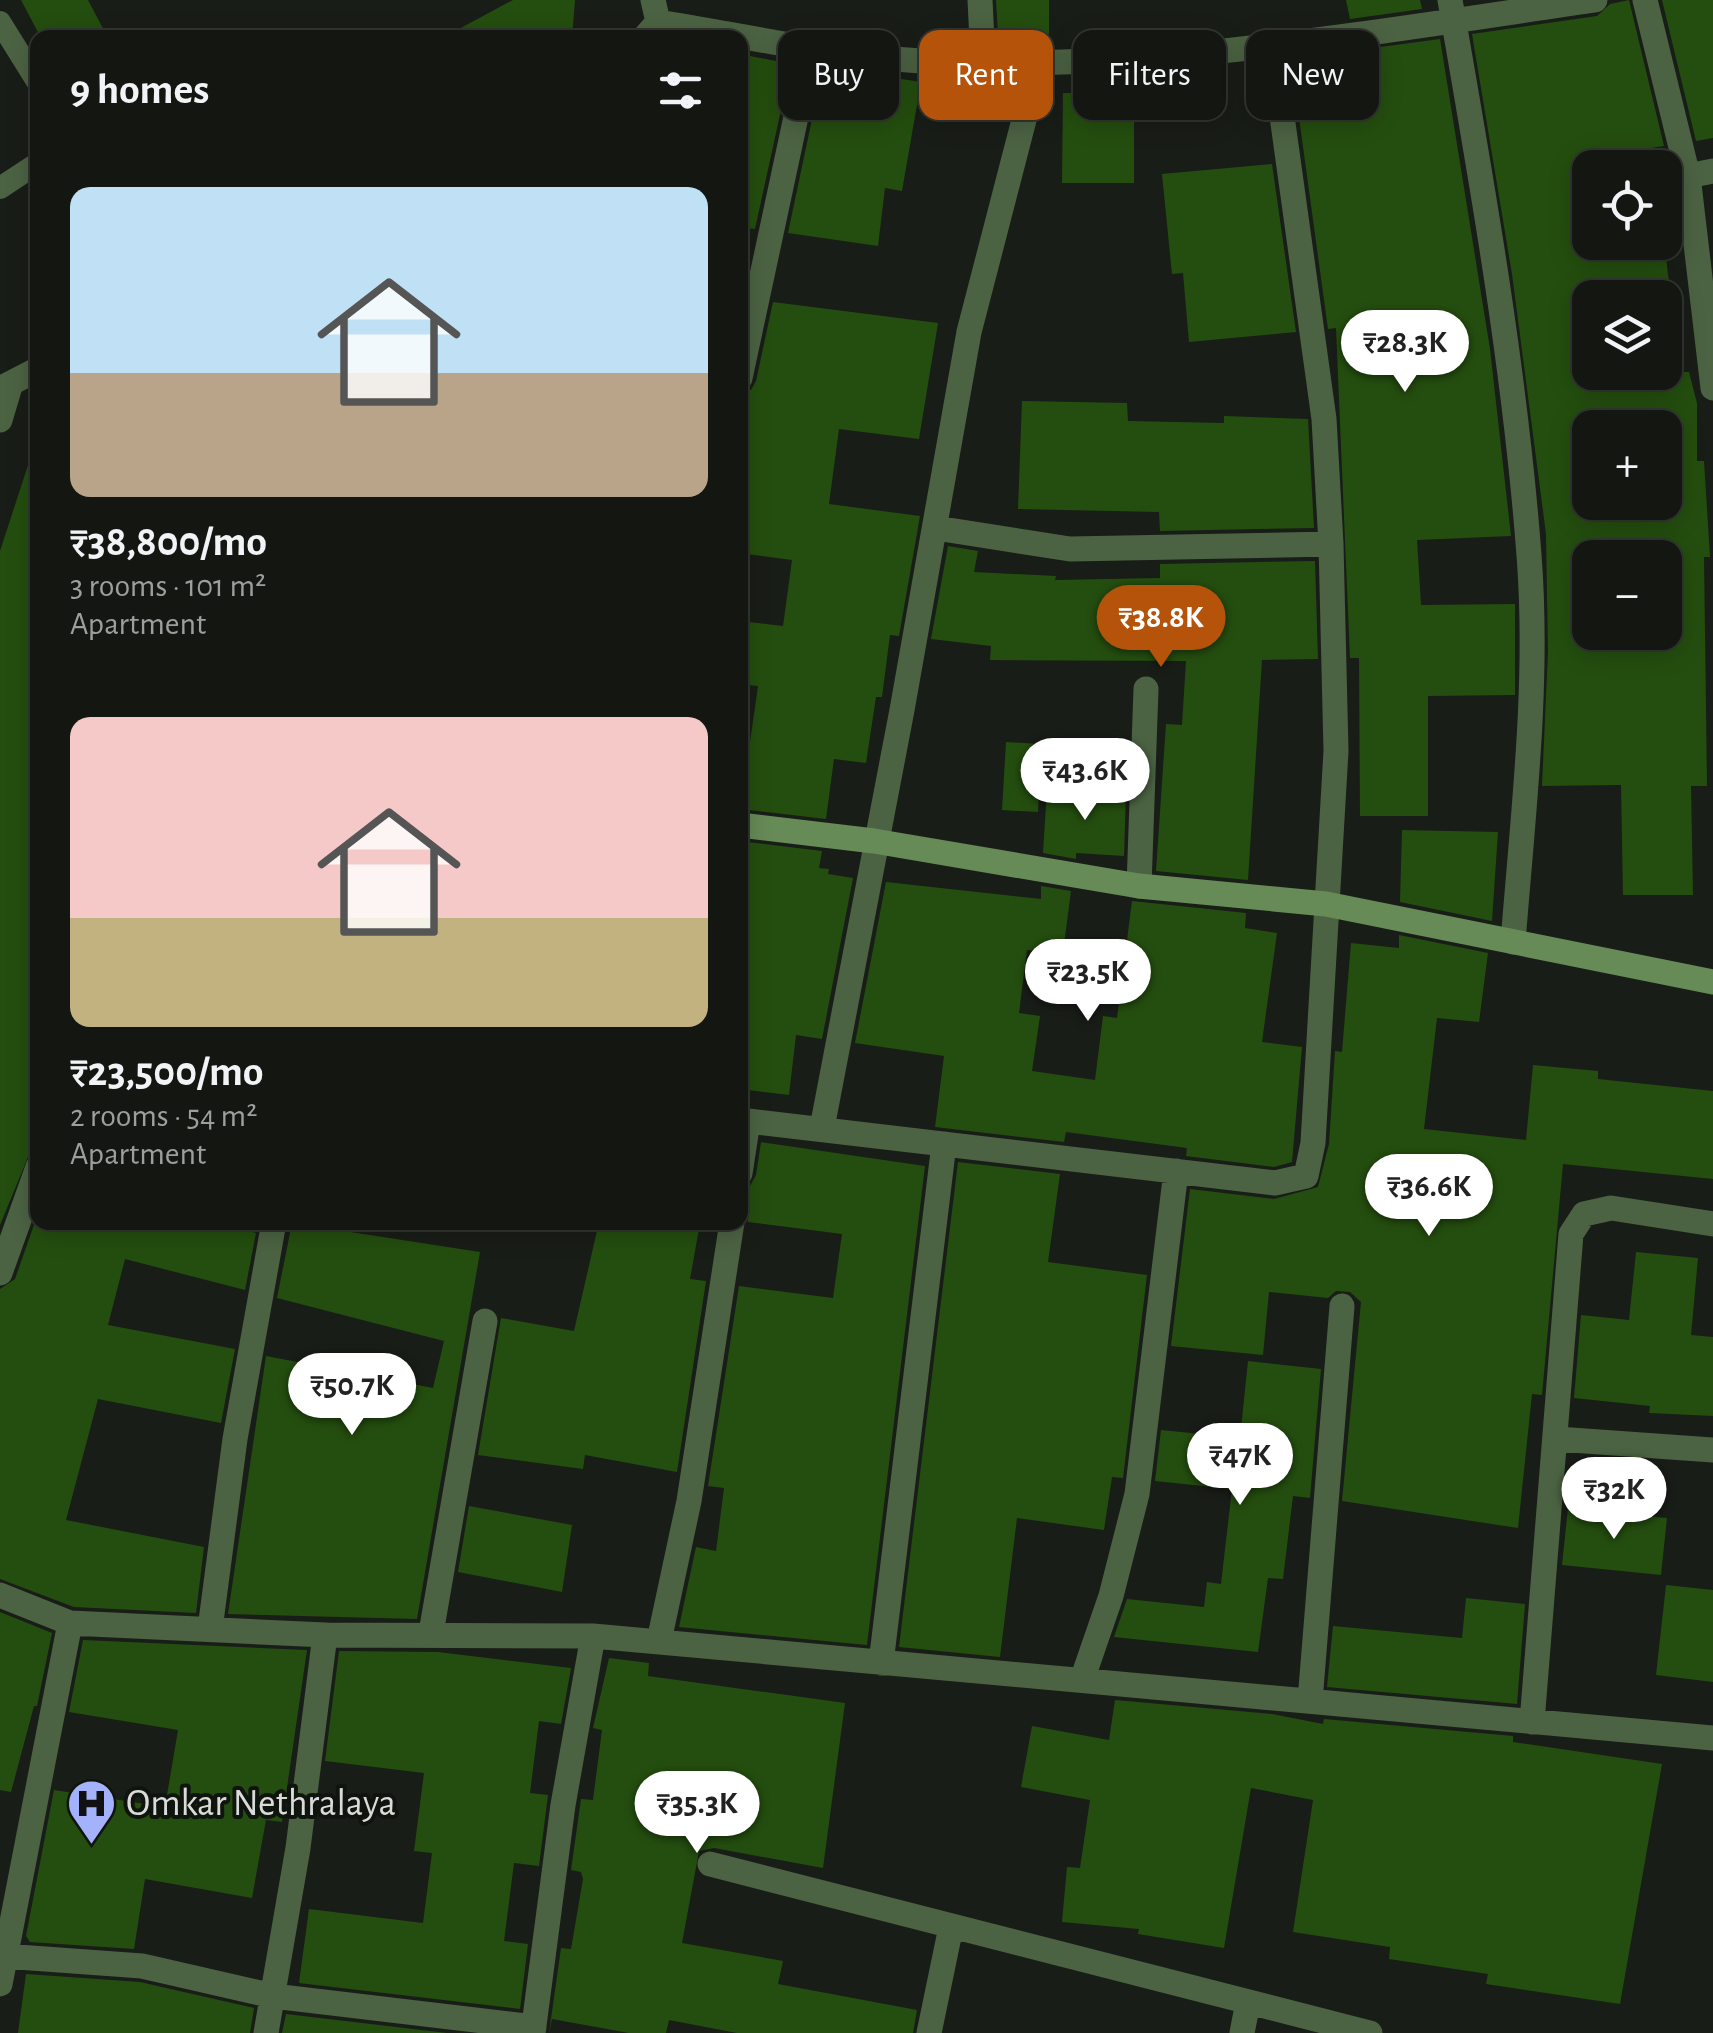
<!DOCTYPE html>
<meta charset="utf-8">
<style>
:root{--surface:#131611;--page:#1c1f1a;--text:#f1f3f6;--muted:#9d9f9f;--line:#323531;--accent:#b45309}
body{margin:0;font-family:"Alegreya Sans",sans-serif;background:var(--page);color:var(--text);height:100vh;display:flex;flex-direction:column;font-size:38px;white-space:nowrap}
*{box-sizing:border-box;margin:0}
p{font-size:32px;color:var(--muted)}
.icon{flex:none;width:55px;height:55px;fill:none;stroke:currentColor;stroke-width:2;stroke-linecap:round;stroke-linejoin:round}
.map{position:relative;flex:1;overflow:hidden}
.drawer{position:absolute;left:30px;top:30px;width:718px;height:1200px;display:flex;flex-direction:column;background:var(--surface);border-radius:20px;box-shadow:0 5px 25px #0003,0 0 0 2px var(--line)}
.drawer>*{flex:none}
.hud{position:absolute;left:778px;top:30px;width:785px;height:90px;display:flex;gap:20px}
.controls{position:absolute;left:1572px;top:150px;display:grid;gap:20px}
.controls a{display:grid;place-items:center;width:110px;height:110px;border-radius:20px;background:var(--surface);box-shadow:0 5px 25px #0003,0 0 0 2px var(--line);font-size:50px}
.price{position:absolute;translate:-50% -85px;padding:0 22px;border-radius:35px;background:#fff;color:#222;font-size:32px;line-height:65px;filter:drop-shadow(0 2px 5px #0008)}
.price::after{content:'';position:absolute;left:50%;top:60px;width:30px;height:22px;margin-left:-15px;background:inherit;clip-path:polygon(0 0,100% 0,50% 100%)}
.price.current{background:var(--accent);color:#fff}
ul{padding:0;list-style:none}
li{display:grid;align-content:center;gap:20px;height:530px;padding:0 40px}
li span{display:grid;place-items:center;height:310px;border-radius:20px;color:#555}
li>.icon{margin-inline-start:auto}
span .icon{width:180px;height:180px;fill:#fffc;stroke-width:1}
li b{font-size:42px}
h2{display:flex;justify-content:space-between;align-items:center;height:120px;padding:0 40px;font-size:42px}
.chip{padding:0 35px;border-radius:20px;background:var(--surface);box-shadow:0 5px 25px #0003,0 0 0 2px var(--line);font-size:35px;line-height:90px}
.chip.current{background:var(--accent);color:#fff}
.map>svg:first-child{display:block}
</style>
<div class="map">
<svg width="1713" height="2033" viewBox="0 0 1713 2033">
<rect width="100%" height="100%" fill="#191d17"/>
<!-- building -->
<path fill="#244e0f" fill-rule="evenodd" d="M21,0h67l20,38h-67z
M513,0h62l-3,38h-130z
M996,0h53v34l-51,1z
M1346,0h74l2,9 -72,10z
M1629,0l35,146 -19,3 2,19h-57v74h74l7,56h-81v74h99l8,31v58h7l6,96h-6l3,229h-16l2,109h-70l-2,-110 -79,1 6,-134 -2,-118 -34,-260 -40,-240 125,-18 13,-12zM1590,428h75v74h-75zM1590,558h75v74h-75z
M1662,0h51v138l-17,3z
M1440,39l50,310 21,187 -94,4 4,65 94,-1v91l-87,1v120h-68l-1,-158h-9l-14,-330 -8,1 -37,-270z
M740,54l51,10 -36,165 -15,-2z
M823,67l98,15 -19,109 -17,-3 -7,58 -90,-13z
M1063,93h71v90h-72z
M1272,164l24,168 -107,10 -6,-69 -11,1 -10,-100z
M773,302l165,21 -19,116 -80,-10 -10,75 91,12 -21,120 -9,-1 -8,62h-6l-10,66 -32,-4 -8,60 -86,-10v-54l8,1 10,-70 -18,-2v-63l43,5 9,-66 -52,-7v-159l11,-4 5,-9z
M1022,401l105,2 1,18 96,2v-7l84,3 6,109 -154,3 -1,-19 -141,-3z
M31,456l7,1v676l-38,92v-674z
M948,546l30,5 -4,21 82,4 -1,4 105,-2v-14l155,-3 3,98 -56,1 -14,220 -92,-9 10,-147 16,1 4,-64 -196,-1 1,-14 -60,-7z
M1006,742l35,2 -3,68 -36,-2z
M1047,789l79,4 -2,63 -48,-3v6l-33,-6z
M1402,830l96,2 -6,89 -92,-19z
M740,841l82,10 -3,17 10,1 -1,5 25,4 -31,161 -26,-4 -7,60 -49,-6z
M886,882l155,17v-13l30,5 -9,69 -25,-2 1,-7 -11,-1 -8,63 21,3 -8,55 63,9 8,-64 14,2 15,-117 114,12 -1,15 32,5 -15,109 40,5 -10,115 -18,5 -88,-11 1,-8 -121,-16 -2,10 -129,-15 9,-71 -89,-13z
M1399,935l89,18 -9,69 -42,-4 -13,111 102,11 7,-75 65,6v8l115,12v88l-150,-15 -21,231 -10,-1 -14,134 -176,-27 19,-199 -11,-10 -14,-1 -8,7 -59,-6 -6,63 -92,-9 19,-157 84,10 44,-12 11,-43 6,-93 7,1 9,-109 48,5z
M761,1142l164,24 -58,479 -188,-18 17,-80 20,4 8,-63 -16,-2 31,-200 94,12 9,-64 -94,-12 2,-36 6,-11z
M958,1162l102,12 -12,88 99,13 -24,203 -11,-1 -8,53 -87,-12 -17,139 -101,-10z
M35,1222h181l40,11 -11,57 -120,-31 -17,66 127,24 -14,74 -123,-24 -32,121 138,27 -8,66 -122,-6 -74,-28v-290l15,-10z
M599,1222h63l37,7 -9,50 16,2 -29,191 -92,-17 -2,14 -105,-14 23,-137 73,13z
M292,1223l188,29 -63,367 -189,-5 38,-258 167,32 11,-47 -167,-43z
M1636,1252l62,6 -7,77 22,2v79l-64,-3 1,-7 -76,-8 7,-83 48,5z
M1248,1361l73,8 -11,129 -17,-2 -10,83 -15,-1 -10,74 -144,-15 13,-38 77,8 3,-25 14,2 11,-95 -77,-8 6,-51 79,8z
M469,1506l103,19 -10,67 -104,-20z
M1568,1508l99,10 -6,57 -99,-10z
M1666,1585l47,5v92l-57,-7z
M1466,1598l59,6 -8,100 -190,-17 6,-61 129,12z
M0,1612l52,21 -15,73h-3l-23,86 -11,-2z
M83,1640l224,10 -25,172 -16,-2 -14,78 -107,-19 -11,70 -104,-7 -4,-6 28,-146 111,17 13,-77 -109,-18z
M339,1651l99,1 133,16 -10,56 -22,-3 -9,72 18,2 -9,71 -25,-3 -10,78 24,3 -8,65 -221,-26 10,-74 114,14 9,-70 -18,-2 10,-78 -99,-12z
M609,1658l40,5 -1,13 197,27 -22,165 -109,-20 -15,3 -17,92 101,18 -5,23 139,26 -4,23h-176l-68,-13 -3,13h-37l-77,-14 -3,14 12,-85 10,1 12,-70 -2,-7 -10,-2 10,-71 12,1 9,-70 -9,-2z
M1115,1700l157,14 51,10 1,-5 189,17v6l149,22 -42,240 -134,-20 2,-10 -99,-15 1,-12 -97,-15 20,-132 -62,-12 -27,160 -86,-14 1,-5 -77,-7 5,-55 13,1 10,-68 -69,-13 11,-61 77,14z
M26,1974l114,8 114,26 -4,25h-232z
M286,2014l161,19h-165z"/>
<g fill="none" stroke-linecap="round" stroke-linejoin="round">
<!-- lane -->
<path stroke="#4c6343" stroke-width="22" d="M0,22l38,61
M0,188l38,-25"/>
<!-- street -->
<path stroke="#4c6343" stroke-width="25" d="M980,0l3,62
M1450,0c32,183 65,370 79,555 10,128 -6,259 -16,387
M1645,0l43,176 25,212
M658,22c87,14 176,34 263,39 226,12 451,-29 674,-61
M644,38l14,-16 -5,-22
M1688,176l25,-5
M740,378l71,-331
M0,389l38,-20
M0,420l11,-37
M936,528l134,21 261,-5
M1139,886l7,-197
M740,1120l535,63 31,-7 7,-33 23,-392 -5,-207 -7,-125 -52,-375
M822,1128l80,-418 67,-378 70,-270
M740,1173l8,-52
M0,1273l38,-106
M1557,1439l156,11
M0,1595l70,28 255,12 268,1 1120,102
M210,1629l25,-190 39,-217
M431,1633l54,-312
M659,1641l30,-140 43,-279
M881,1663l63,-519
M1082,1680l29,-84 26,-102 39,-323
M1310,1701l32,-395
M1532,1722l39,-488 13,-20 27,-6 102,16
M710,1864l660,169
M4,1956l138,10 131,30 261,31
M0,1984l70,-361
M266,2033l32,-185 27,-213
M533,2033l30,-228 30,-169
M929,2033l22,-106
M1242,2033l6,-31"/>
<!-- secondary -->
<path stroke="#668b57" stroke-width="25" d="M740,825l134,16 265,45 187,18 387,78"/>
</g>
<!-- icons -->
<defs>
<symbol id="hospital-pin" viewBox="-11 -11 22 30"><path d="M0 17L-7.5 6A9.5 9.5 0 1 1 7.5 6Z" fill="#a4b2fc" stroke="#10140e"/><path d="M-5-5h3v3.5h4V-5h3V5h-3V1.5h-4V5h-3Z" fill="#111"/></symbol>
</defs>
<g fill-rule="evenodd">
<use href="#hospital-pin" x="64" y="1776" width="55" height="75"/>
</g>
<g text-anchor="middle" dominant-baseline="central" stroke-width="8" stroke-linejoin="round" paint-order="stroke">
<!-- poi labels -->
<g font-size="38" fill="#d8dbd7" stroke="#10140e" text-anchor="start">
<text x="126" y="1804">Omkar Nethralaya</text>
</g>
</g>
</svg>
<div class="controls">
<a><svg class="icon" aria-label="locate" viewBox="0 0 24 24"><circle cx="12" cy="12" r="6"/><path d="M12 2v4M12 18v4M2 12h4M18 12h4"/></svg></a>
<a><svg class="icon" aria-label="layers" viewBox="0 0 24 24"><path d="M12 4l9 5-9 5-9-5zM3 14l9 5 9-5"/></svg></a>
<a>+</a>
<a>−</a>
</div>
<b class="price" style="left:1405px;top:395px">₹28.3K</b>
<b class="price current" style="left:1161px;top:670px">₹38.8K</b>
<b class="price" style="left:1085px;top:823px">₹43.6K</b>
<b class="price" style="left:1088px;top:1024px">₹23.5K</b>
<b class="price" style="left:1429px;top:1239px">₹36.6K</b>
<b class="price" style="left:352px;top:1438px">₹50.7K</b>
<b class="price" style="left:1240px;top:1508px">₹47K</b>
<b class="price" style="left:1614px;top:1542px">₹32K</b>
<b class="price" style="left:697px;top:1856px">₹35.3K</b>
<div class="hud">
<a class="chip">Buy</a>
<a class="chip current">Rent</a>
<a class="chip">Filters</a>
<a class="chip">New</a>
</div>
<section class="drawer">
<h2>9 homes<svg class="icon" aria-label="filters" viewBox="0 0 24 24"><path d="M4 7h16M4 17h16"/><circle cx="9" cy="7" r="2"/><circle cx="15" cy="17" r="2"/></svg></h2>
<ul>
<li><span style="background:linear-gradient(#bfe0f5 60%,#b9a48a 0)"><svg class="icon" aria-label="home" viewBox="0 0 24 24"><path d="M3 11l9-7 9 7M6 9v11h12V9"/></svg></span><div><b>₹38,800/mo</b><p>3 rooms · 101 m²</p><p>Apartment</p></div></li>
<li><span style="background:linear-gradient(#f6c9c9 65%,#c2b280 0)"><svg class="icon" aria-label="home" viewBox="0 0 24 24"><path d="M3 11l9-7 9 7M6 9v11h12V9"/></svg></span><div><b>₹23,500/mo</b><p>2 rooms · 54 m²</p><p>Apartment</p></div></li>
</ul>
</section>
</div>
